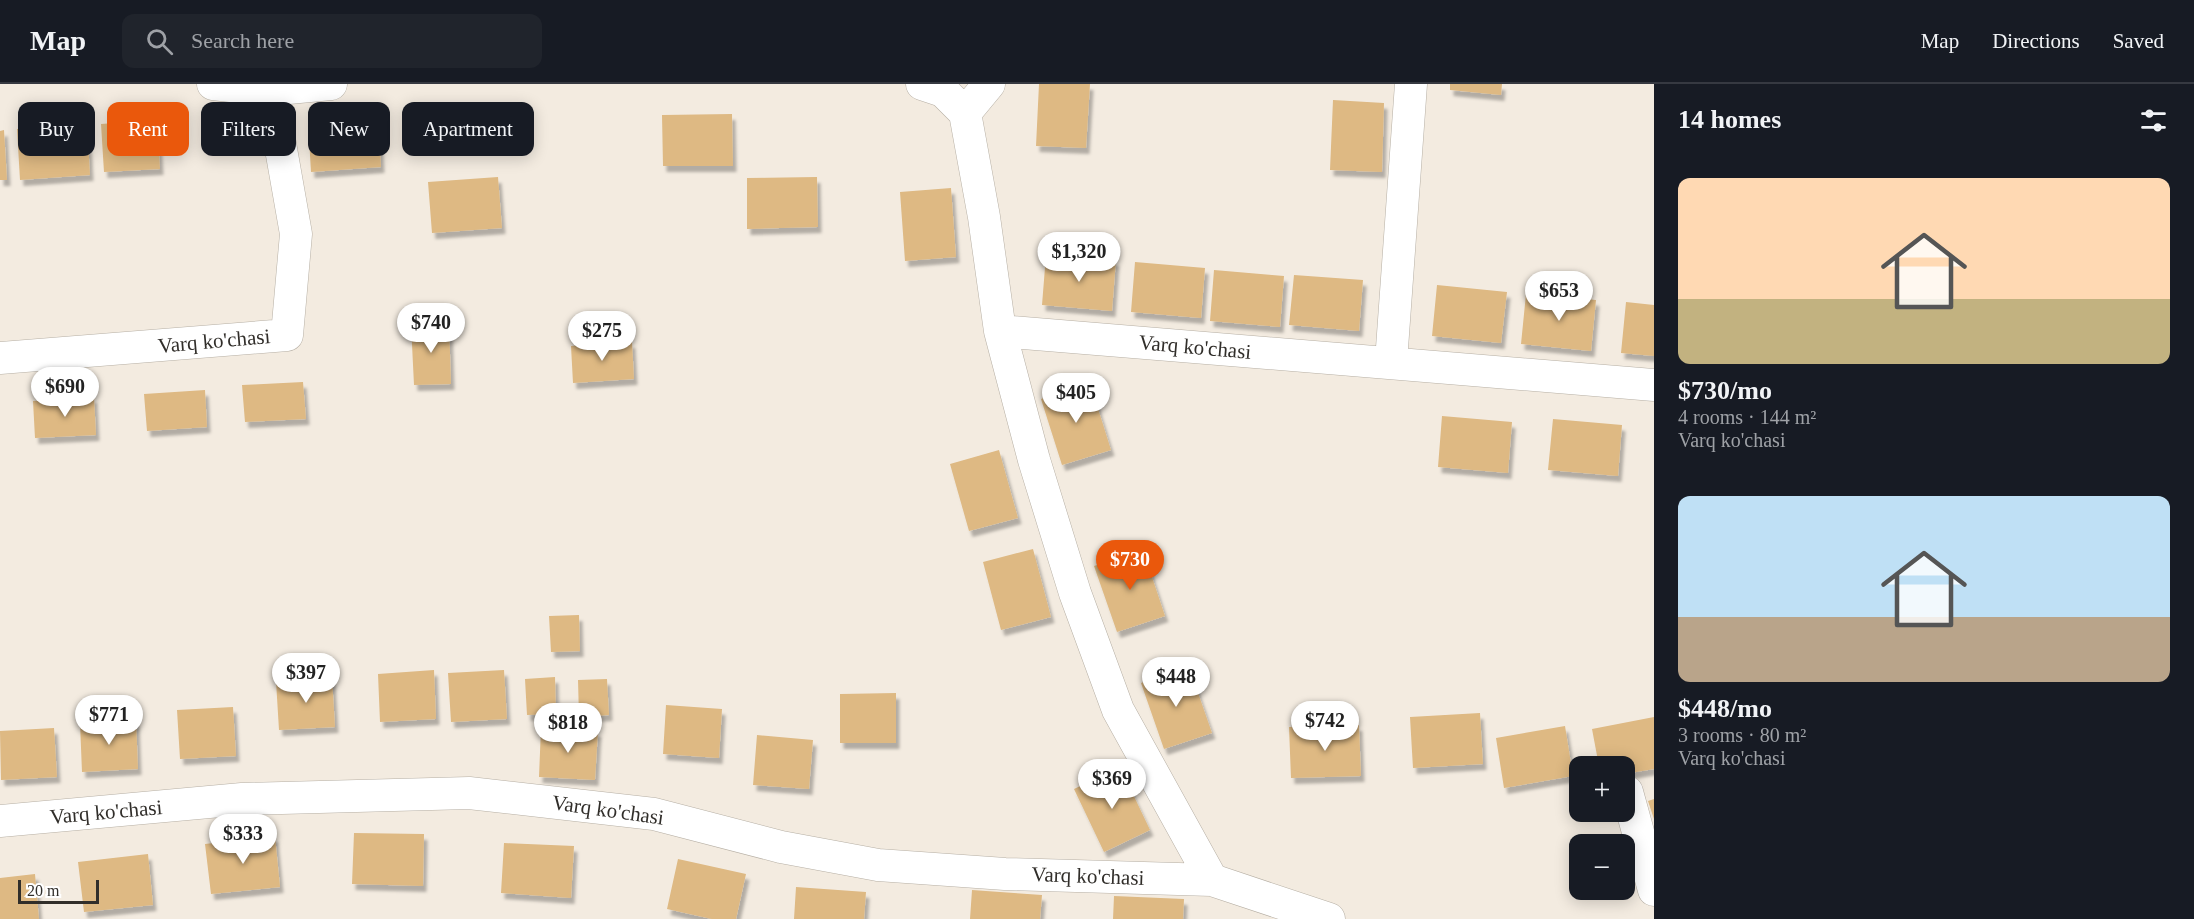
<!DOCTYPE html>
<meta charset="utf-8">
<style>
:root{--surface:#171b24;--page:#20242c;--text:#f1f3f6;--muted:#9ea1a6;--line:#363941;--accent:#ea580c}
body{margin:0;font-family:Georgia,serif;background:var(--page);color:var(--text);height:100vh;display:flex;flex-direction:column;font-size:22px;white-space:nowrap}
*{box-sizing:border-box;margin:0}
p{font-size:20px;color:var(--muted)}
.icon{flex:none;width:33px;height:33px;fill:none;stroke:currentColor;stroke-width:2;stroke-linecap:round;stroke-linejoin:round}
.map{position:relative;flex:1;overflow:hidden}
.details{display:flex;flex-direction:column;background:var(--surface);width:540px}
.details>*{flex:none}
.banner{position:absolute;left:18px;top:18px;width:570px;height:54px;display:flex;gap:12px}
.buttons{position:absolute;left:1569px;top:672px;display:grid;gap:12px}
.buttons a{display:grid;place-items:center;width:66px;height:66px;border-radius:12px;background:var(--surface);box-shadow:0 3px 15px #0003;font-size:30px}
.scale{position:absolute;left:18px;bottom:15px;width:81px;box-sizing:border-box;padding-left:6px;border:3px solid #312e2a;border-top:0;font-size:16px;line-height:21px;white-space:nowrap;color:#312e2a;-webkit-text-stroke:4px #fff;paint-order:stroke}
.price{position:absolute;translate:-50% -51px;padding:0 14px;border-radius:21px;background:#fff;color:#222;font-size:20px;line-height:39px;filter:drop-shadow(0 2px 3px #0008)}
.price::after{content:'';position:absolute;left:50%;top:36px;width:18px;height:14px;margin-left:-9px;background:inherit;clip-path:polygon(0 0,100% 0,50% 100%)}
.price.on{background:var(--accent);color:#fff}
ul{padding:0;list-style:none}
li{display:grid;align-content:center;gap:12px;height:318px;padding:0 24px}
li span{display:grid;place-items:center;height:186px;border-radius:12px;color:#555}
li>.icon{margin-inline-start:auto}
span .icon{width:108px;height:108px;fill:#fffc;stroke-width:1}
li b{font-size:26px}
h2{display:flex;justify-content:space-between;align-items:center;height:72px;padding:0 24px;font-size:26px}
.chip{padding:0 21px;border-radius:12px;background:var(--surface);box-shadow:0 3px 15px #0003;font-size:21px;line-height:54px}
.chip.on{background:var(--accent);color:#fff}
header{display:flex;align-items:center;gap:36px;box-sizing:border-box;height:84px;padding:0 30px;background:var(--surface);border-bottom:2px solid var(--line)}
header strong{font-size:28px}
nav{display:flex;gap:33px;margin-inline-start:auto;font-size:21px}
.search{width:420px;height:54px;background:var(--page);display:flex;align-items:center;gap:15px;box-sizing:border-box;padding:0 21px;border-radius:12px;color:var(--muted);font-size:22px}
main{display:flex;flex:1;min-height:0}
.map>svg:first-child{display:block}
</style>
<header>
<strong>Map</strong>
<div class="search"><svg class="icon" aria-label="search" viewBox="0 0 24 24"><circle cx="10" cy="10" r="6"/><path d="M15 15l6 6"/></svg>Search here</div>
<nav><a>Map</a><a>Directions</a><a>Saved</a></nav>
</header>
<main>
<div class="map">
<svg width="1654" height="835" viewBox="0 0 1654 835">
<defs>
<filter id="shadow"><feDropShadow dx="3.5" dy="6" stdDeviation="1.5" flood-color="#0004"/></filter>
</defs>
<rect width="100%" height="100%" fill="#f3ebe0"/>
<!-- building -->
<path fill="#deb983" filter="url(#shadow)" d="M1039,0h51l-4,64 -50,-2z
M1450,0h52l-1,11 -51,-5z
M1333,16l51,3 -2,69 -52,-2z
M732,30l1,52h-70l-1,-51z
M378,32l3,51 -70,5 -3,-51z
M157,36l3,49 -56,3 -3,-48z
M87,40l3,51 -70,5 -3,-51z
M4,46l3,50h-7v-49z
M498,93l4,51 -70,5 -4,-51z
M817,93l1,50 -71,2v-51z
M951,104l5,69 -51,4 -5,-69z
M1046,171l70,5 -4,51 -70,-6z
M1135,178l70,6 -4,50 -70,-6z
M1214,186l70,6 -4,51 -70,-6z
M1294,191l69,5 -4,51 -70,-6z
M1437,201l70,7 -6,51 -69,-7z
M1526,210l70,6 -5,51 -70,-7z
M1626,218l28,3v51l-33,-3z
M449,239l2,61 -37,1 -3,-61z
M632,258l2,37 -61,4 -2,-37z
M303,298l3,37 -61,3 -3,-37z
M1090,299l21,67 -49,15 -21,-66z
M205,306l2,37 -60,4 -3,-37z
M94,313l2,38 -61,3 -2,-37z
M1442,332l70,6 -4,51 -70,-6z
M1553,335l69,6 -4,51 -70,-6z
M999,366l19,68 -49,13 -19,-67z
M1033,465l18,68 -50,13 -18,-68z
M1143,466l22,66 -48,16 -23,-66z
M579,531l1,36 -29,1 -2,-36z
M1189,583l23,66 -48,16 -23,-66z
M434,586l2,49 -56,3 -2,-48z
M504,586l3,49 -56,3 -3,-49z
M555,593l1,37 -29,1 -2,-36z
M332,594l3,49 -56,3 -3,-49z
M607,595l2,36 -30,2 -1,-37z
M896,609v50h-56v-49z
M666,621l56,4 -3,49 -56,-4z
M233,623l3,49 -56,3 -3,-49z
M1480,629l3,51 -70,4 -3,-51z
M1654,633v52l-30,5v-8h-25l-7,-37z
M136,636l2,49 -56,3 -2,-49z
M1359,641l2,51 -70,2 -2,-51z
M1565,642l8,50 -69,12 -8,-50z
M54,644l3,49 -56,3 -1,-49z
M541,644l57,3 -3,49 -56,-3z
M757,651l56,5 -4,49 -56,-4z
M1120,683l30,63 -46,22 -30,-63z
M1654,715v20l-6,-18z
M354,749l70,1 -1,52 -71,-2z
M275,752l5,51 -69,7 -6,-50z
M504,759l70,3 -3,52 -70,-5z
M148,770l5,51 -69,7 -6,-50z
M678,775l68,15 -10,45h-24l-45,-10z
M35,790l4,45h-39v-41z
M796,803l70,5 -2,27h-70z
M972,806l70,5 -2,24h-70z
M1114,812l70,3 -1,20h-70z"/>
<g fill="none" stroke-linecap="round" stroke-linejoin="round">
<defs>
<path id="minor" d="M213,0l54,6 64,-6
M922,0l21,7 22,22 19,104 16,114 654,54
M965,29l24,-29
M1000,247l34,129 41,133 43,117 94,170 117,39
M0,274l287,-23 9,-101 -21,-119 -8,-25
M1391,278l20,-278
M1627,708l27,98
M0,737l242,-22 227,-6 185,21 127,33 97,18 127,9 207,6"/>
</defs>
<!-- minor casing -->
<use href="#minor" stroke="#b6afa4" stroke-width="33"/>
<!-- minor -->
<use href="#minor" stroke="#fff" stroke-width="32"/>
</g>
<g text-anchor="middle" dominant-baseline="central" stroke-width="5" stroke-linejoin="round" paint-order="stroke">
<!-- street labels -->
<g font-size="21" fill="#312e2a" stroke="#fff">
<text transform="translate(214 257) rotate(-5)">Varq ko'chasi</text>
<text transform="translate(1195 263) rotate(5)">Varq ko'chasi</text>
<text transform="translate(608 726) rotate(8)">Varq ko'chasi</text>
<text transform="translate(106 728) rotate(-5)">Varq ko'chasi</text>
<text transform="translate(1088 792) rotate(2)">Varq ko'chasi</text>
</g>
</g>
</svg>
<div class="buttons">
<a>+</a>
<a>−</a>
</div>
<div class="scale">20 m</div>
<b class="price" style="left:1079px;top:199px">$1,320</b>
<b class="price" style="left:1559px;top:238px">$653</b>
<b class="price" style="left:431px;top:270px">$740</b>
<b class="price" style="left:602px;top:278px">$275</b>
<b class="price" style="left:65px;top:334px">$690</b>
<b class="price" style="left:1076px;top:340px">$405</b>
<b class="price on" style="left:1130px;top:507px">$730</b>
<b class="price" style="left:306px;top:620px">$397</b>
<b class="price" style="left:1176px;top:624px">$448</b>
<b class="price" style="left:109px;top:662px">$771</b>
<b class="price" style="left:1325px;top:668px">$742</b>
<b class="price" style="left:568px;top:670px">$818</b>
<b class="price" style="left:1112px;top:726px">$369</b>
<b class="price" style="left:243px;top:781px">$333</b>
<div class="banner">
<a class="chip">Buy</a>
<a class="chip on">Rent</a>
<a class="chip">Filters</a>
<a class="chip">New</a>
<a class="chip">Apartment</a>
</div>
</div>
<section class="details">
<h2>14 homes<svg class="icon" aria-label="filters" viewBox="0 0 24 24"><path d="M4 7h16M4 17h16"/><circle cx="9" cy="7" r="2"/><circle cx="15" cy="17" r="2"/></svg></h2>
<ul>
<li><span style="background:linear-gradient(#ffd9b3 65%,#c2b280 0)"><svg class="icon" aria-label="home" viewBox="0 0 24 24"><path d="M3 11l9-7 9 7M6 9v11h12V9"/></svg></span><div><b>$730/mo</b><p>4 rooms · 144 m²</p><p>Varq ko'chasi</p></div></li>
<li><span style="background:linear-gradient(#bfe0f5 65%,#b9a48a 0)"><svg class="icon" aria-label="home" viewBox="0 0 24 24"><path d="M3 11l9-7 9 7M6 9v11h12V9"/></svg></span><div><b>$448/mo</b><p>3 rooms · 80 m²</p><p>Varq ko'chasi</p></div></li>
</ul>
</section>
</main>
